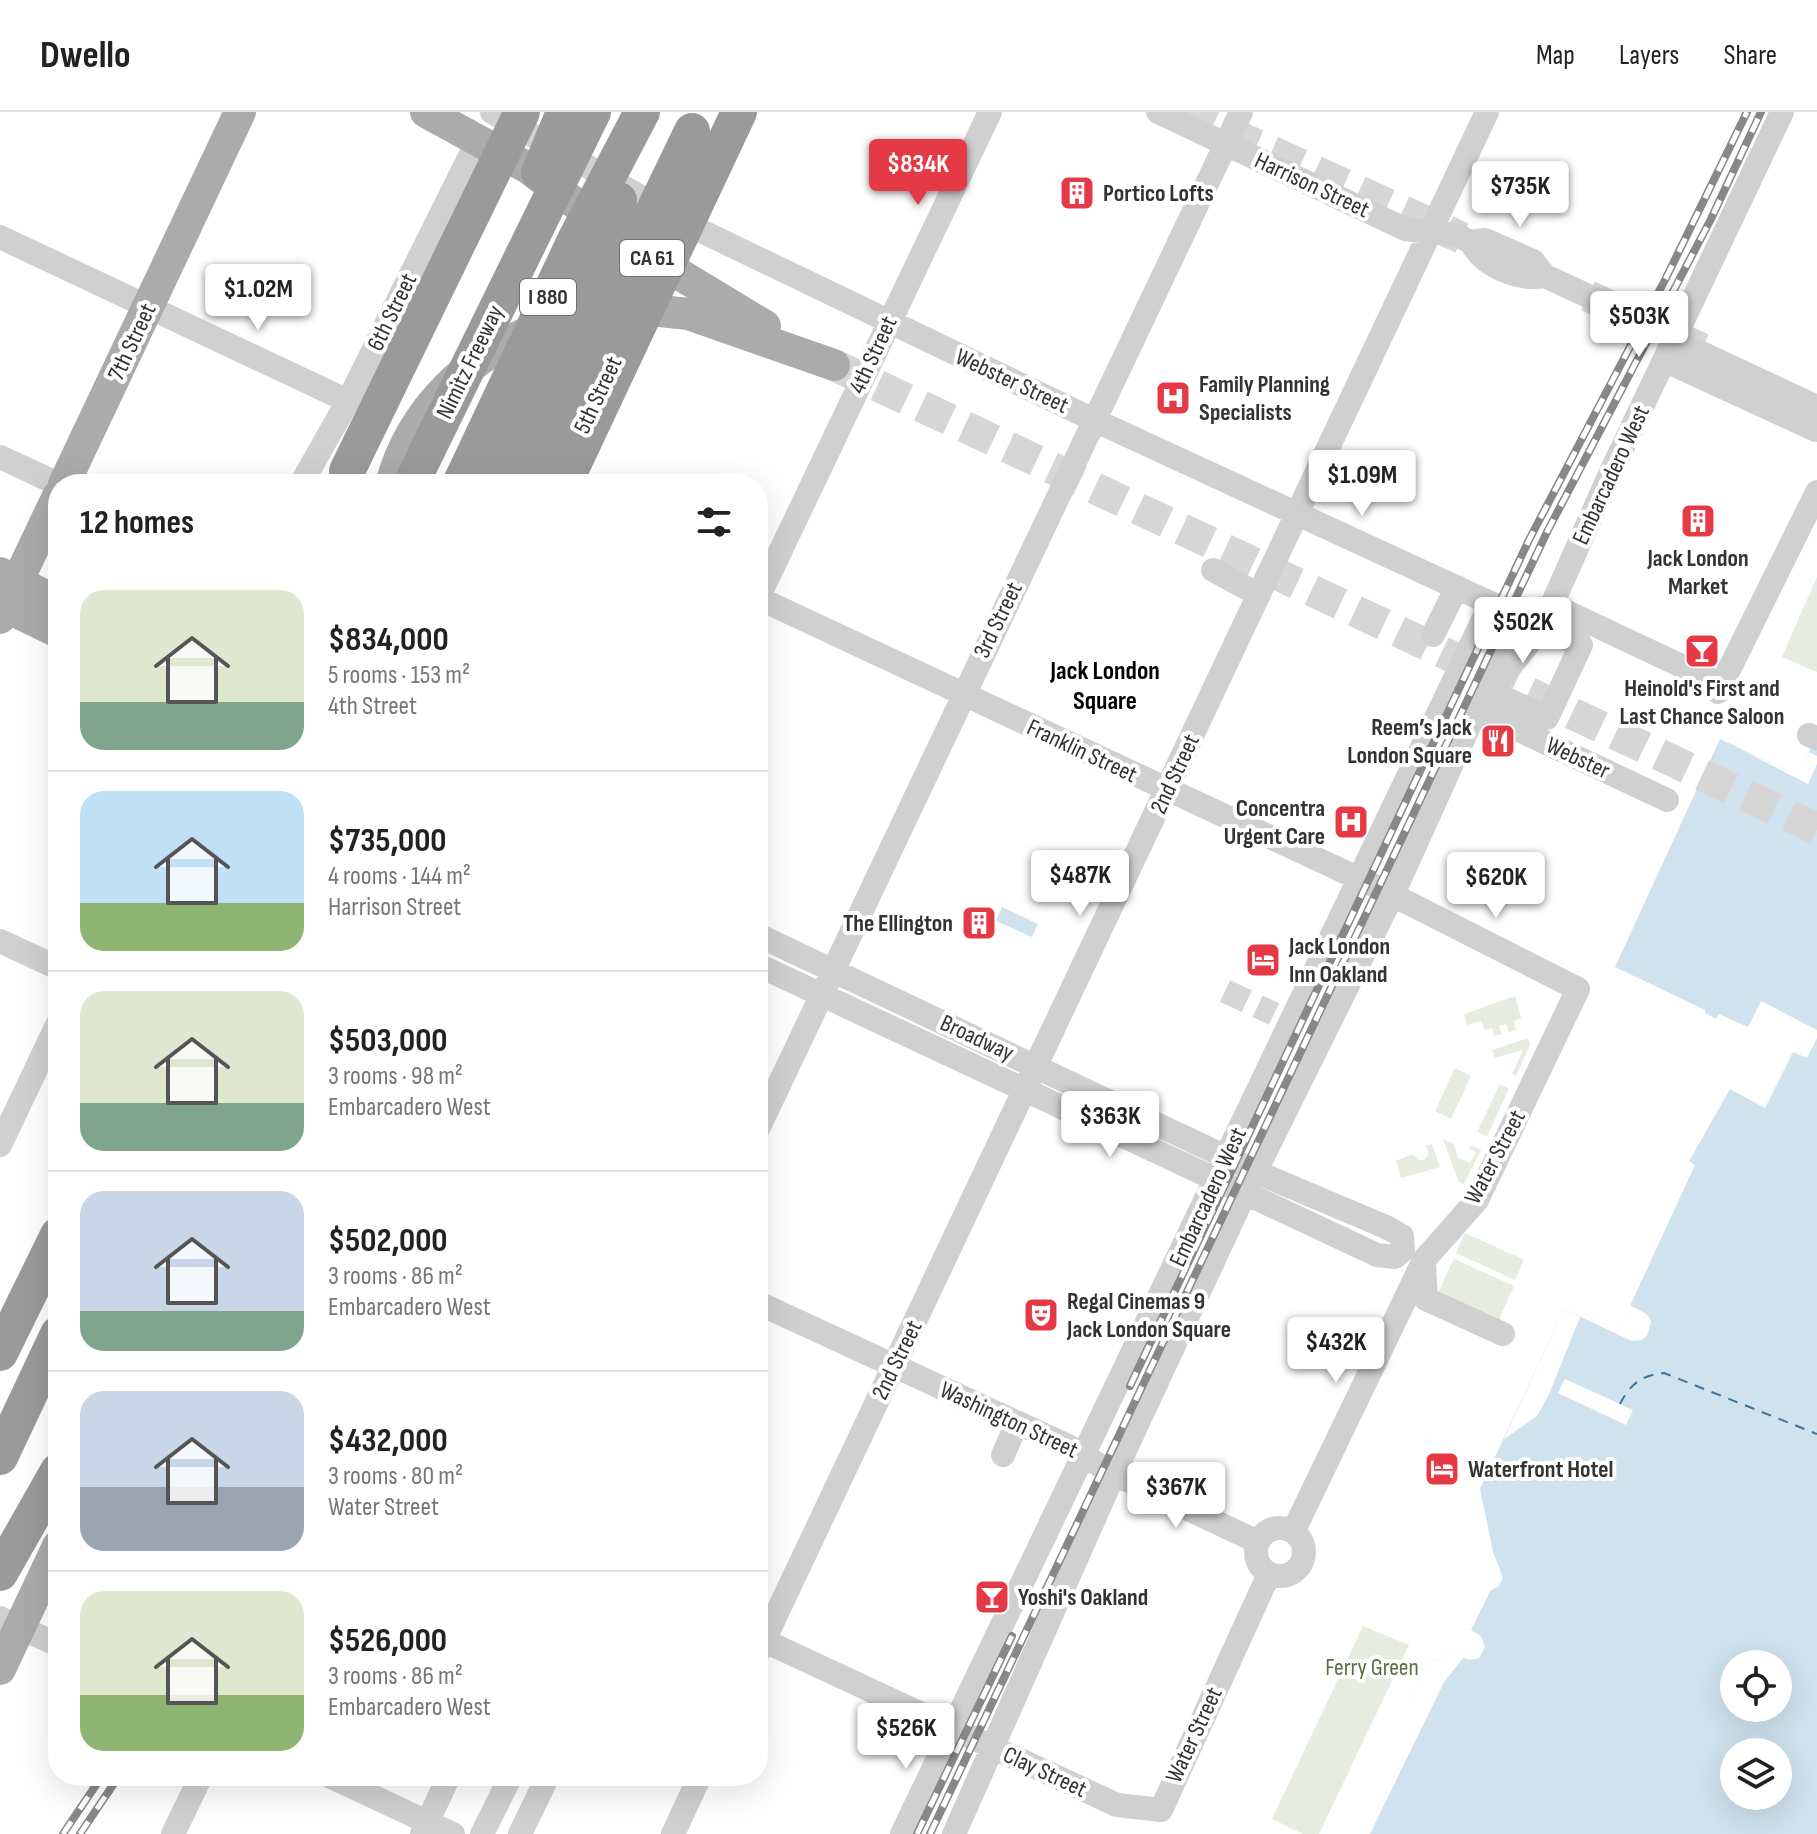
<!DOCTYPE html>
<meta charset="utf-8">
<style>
:root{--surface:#fff;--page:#f2f2f2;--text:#222;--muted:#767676;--line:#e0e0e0;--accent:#e63946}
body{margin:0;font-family:"Sofia Sans Condensed",sans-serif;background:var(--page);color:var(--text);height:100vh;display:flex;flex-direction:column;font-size:30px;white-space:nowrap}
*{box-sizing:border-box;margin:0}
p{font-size:26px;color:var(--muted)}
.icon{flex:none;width:44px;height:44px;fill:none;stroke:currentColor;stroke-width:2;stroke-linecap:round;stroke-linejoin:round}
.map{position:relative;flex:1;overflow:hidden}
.side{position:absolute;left:48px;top:362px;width:720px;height:1312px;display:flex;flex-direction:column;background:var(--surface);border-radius:32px;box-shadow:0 8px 32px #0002}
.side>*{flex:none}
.fabs{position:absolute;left:1720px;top:1538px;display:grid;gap:16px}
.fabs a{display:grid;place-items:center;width:72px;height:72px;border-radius:50%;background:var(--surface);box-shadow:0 8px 32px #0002;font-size:40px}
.price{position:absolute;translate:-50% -68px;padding:0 18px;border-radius:8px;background:#fff;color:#222;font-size:26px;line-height:52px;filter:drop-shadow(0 2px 4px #0008)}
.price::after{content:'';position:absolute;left:50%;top:48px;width:24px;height:18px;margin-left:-12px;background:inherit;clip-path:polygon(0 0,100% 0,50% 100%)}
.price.current{background:var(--accent);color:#fff}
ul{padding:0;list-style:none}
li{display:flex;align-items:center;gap:24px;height:200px;padding:0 32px}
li+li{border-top:2px solid var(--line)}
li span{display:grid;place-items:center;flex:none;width:224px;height:160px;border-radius:24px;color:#555}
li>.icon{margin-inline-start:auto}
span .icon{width:96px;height:96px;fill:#fffc;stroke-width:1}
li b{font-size:34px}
h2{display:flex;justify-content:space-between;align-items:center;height:96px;padding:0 32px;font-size:34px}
header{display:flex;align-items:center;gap:48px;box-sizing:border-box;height:112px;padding:0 40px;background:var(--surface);border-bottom:2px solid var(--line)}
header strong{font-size:38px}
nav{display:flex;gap:44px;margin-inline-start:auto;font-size:28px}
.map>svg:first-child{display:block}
</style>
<header>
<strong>Dwello</strong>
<nav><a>Map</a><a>Layers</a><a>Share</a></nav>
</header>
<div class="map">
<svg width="1817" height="1722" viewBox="0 0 1817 1722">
<rect width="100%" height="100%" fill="#fff"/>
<!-- green -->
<path fill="#e6ecdf" d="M1817,465v95l-35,-15z
M1515,884l6,22 -7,3 2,9 -7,2 -3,-8 -7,2 3,8 -8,2 -2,-8 -7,2 -4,-9 -14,4 -3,-11z
M1528,926l2,7 -14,31 -4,-2 11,-24 -28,8 -3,-8z
M1455,956l16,8 -20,43 -16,-8z
M1500,972l9,5 -22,47 -10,-4z
M1443,1027l11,5 4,14 12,5 6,-11 -7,-3 2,-4 10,5 -17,34 -5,-2z
M1432,1032l8,23 -39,11 -5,-17 17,-7 5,6h6l5,-6 -3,-8z
M1465,1121l59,27 -9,20 -59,-27z
M1454,1147l60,27 -17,38 -61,-28z
M1363,1514l46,19 -90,189h-16l-31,-15z"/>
<!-- water -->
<path fill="#cfe2ee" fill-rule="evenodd" d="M1817,623v295l-56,-29 -13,26 -29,-13 -3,5 -11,-6v-3l-90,-43 105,-228 78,36z
M1002,795l36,17 -6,13 -36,-16z
M1817,926v796h-471l83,-177 8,4 14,-9 19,8 9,-2 6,-11 -4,-11 -10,-6 20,-40 7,-3 5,-9 -10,-26 -13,-63 84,-180 53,25 78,-169 -6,-4 41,-72 35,19 28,-56 14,6zM1734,1552h44v44h-44zM1734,1640h44v44h-44z"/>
<!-- pier -->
<path fill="#fff" d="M1736,635l62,28 11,-23 8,4v8l-9,20z
M1630,1193l18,10 3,7 -4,14 -6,4 -9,1 -15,-7z
M1564,1197l16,8 -31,77 -12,22 -33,23z
M1565,1267l68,31 -7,15 -68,-32z
M1451,1540l13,5 -20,25 -74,152h-25l84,-177 8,4z
M1205,1702l40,20h-50z"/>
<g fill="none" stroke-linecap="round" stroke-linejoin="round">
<!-- ferry -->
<path stroke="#3f7597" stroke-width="2" stroke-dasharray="10 8" stroke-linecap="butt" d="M1620,1292c10,-20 22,-29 44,-31l153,61"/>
<!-- minor-tunnel -->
<path stroke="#d6d6d6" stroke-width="24" stroke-dasharray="24 12" stroke-linecap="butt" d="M1225,879l49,23"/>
<!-- major-tunnel -->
<path stroke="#d6d6d6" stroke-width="32" stroke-dasharray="32 16" stroke-linecap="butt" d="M1184,0l278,126
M1588,184l114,53
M834,253l983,464"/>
<!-- minor -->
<path stroke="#d0d0d0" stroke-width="24" d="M492,0l205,117 397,191 487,225 -34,73 -57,-27
M1158,0l247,117 51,6 15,7 14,-2 48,21 12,15 71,33
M0,125l348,164
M1471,130c11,24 48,39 74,34
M1674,228l143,67
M1664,248l152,70 1,-3
M0,345l58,27
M301,372l47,-83 131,-263
M1213,458l46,25
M758,486l621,290 199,101 -101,211 -53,60 -131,272
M758,486l232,-486
M1567,500l155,73
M1433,523l24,-48
M1500,567l42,-52 68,-153 172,-362
M1718,580l99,-200
M1489,604l178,84
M1809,623l7,3
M758,823l510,242 118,50 16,9 1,14
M0,829l58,27
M758,853l619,290 18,2 8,-7
M758,1017l483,-1017
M0,1033l58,-122
M1424,1150l2,37 77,35
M758,1191l310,143 46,28 144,68
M1003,1343l14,-32
M1256 1440a24 24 0 1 1 48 0a24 24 0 1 1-48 0Z
M0,1506l58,27
M758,1526l359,167 44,5 108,-236
M758,1541l729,-1541
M329,1664l124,58
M173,1722l28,-58
M422,1722l27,-58
M482,1722l29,-58
M520,1722l28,-58
M673,1722l27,-58
M902,1722l589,-1231
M954,1722l160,-360 131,-281 148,-299 126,-278"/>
<!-- major -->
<path stroke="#ababab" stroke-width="32" d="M426,0l102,56 100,75 137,83
M623,195l65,7 146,51
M64,372l176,-372
M391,372c21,-77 80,-130 152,-158
M0,461l58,29
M0,492l58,28
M0,506l58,-122
M0,1557l58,-123"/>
<!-- highway -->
<path stroke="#9a9a9a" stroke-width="36" d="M411,372l16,-33
M0,1241l58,-118
M0,1345l58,-123
M0,1461l58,-102"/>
<defs>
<path id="rail" d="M1130,1274l400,-848 135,-258 82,-168
M63,1722l39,-58
M80,1722l39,-58
M917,1722l95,-198
M930,1722l618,-1304 163,-311 50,-107"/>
</defs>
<!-- rail casing -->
<use href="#rail" stroke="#888" stroke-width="8"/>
<!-- rail -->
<use href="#rail" stroke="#fff" stroke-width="5" stroke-dasharray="15" stroke-linecap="butt"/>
<!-- highway-bridge -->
<path stroke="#9a9a9a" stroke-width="36" d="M539,61l25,-61
M427,339l166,-339
M347,359l175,-359
M460,372l116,-246 66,-126
M494,372l125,-284
M531,372l85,-195 76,-158
M564,372l175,-372"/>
</g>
<!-- icons -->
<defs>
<symbol id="building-square" viewBox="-11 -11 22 22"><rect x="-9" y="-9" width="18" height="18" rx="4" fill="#e63946" stroke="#fff"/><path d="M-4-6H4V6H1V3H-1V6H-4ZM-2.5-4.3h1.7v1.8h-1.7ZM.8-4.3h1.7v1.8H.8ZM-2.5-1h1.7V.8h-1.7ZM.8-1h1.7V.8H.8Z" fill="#fff"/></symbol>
<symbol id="hospital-square" viewBox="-11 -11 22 22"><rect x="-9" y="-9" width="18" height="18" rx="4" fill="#e63946" stroke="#fff"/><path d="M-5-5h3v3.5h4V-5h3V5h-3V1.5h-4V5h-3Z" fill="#fff"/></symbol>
<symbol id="bar-square" viewBox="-11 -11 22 22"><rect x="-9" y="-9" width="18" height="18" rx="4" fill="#e63946" stroke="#fff"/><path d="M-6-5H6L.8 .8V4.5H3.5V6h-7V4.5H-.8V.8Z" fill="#fff"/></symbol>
<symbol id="restaurant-square" viewBox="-11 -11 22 22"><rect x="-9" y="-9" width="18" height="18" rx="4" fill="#e63946" stroke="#fff"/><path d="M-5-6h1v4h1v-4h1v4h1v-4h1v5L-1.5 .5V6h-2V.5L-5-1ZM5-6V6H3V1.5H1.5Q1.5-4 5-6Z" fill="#fff"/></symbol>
<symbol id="hotel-square" viewBox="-11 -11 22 22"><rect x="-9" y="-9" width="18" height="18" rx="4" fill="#e63946" stroke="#fff"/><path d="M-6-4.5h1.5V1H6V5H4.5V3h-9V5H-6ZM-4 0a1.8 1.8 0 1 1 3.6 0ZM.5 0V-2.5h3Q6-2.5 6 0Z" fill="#fff"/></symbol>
<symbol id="theatre-square" viewBox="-11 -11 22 22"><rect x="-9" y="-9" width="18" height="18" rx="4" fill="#e63946" stroke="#fff"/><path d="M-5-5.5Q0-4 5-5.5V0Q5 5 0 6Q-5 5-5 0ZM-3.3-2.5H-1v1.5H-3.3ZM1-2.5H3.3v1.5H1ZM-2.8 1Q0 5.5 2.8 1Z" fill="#fff"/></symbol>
</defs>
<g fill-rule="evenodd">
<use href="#building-square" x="1057" y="61" width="40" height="40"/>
<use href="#hospital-square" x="1153" y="266" width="40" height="40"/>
<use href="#building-square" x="1678" y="389" width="40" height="40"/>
<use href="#bar-square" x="1682" y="519" width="40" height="40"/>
<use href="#restaurant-square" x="1478" y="609" width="40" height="40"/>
<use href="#hospital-square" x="1331" y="690" width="40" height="40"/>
<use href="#building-square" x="959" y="791" width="40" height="40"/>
<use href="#hotel-square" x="1243" y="828" width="40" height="40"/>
<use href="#theatre-square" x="1021" y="1183" width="40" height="40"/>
<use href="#hotel-square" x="1422" y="1337" width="40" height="40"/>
<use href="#bar-square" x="972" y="1465" width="40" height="40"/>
</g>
<g text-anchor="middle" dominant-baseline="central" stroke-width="8" stroke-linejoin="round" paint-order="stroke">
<!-- shield labels -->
<g fill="#fff" stroke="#707070" stroke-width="2">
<rect x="620" y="128" width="64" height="36" rx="6"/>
<rect x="520" y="167" width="56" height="36" rx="6"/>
</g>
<g font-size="22" font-weight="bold" fill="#333">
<text x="652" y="146">CA 61</text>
<text x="548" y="185">I 880</text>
</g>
<!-- street labels -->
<g font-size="24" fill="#333" stroke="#fff">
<text transform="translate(1312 73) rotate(25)">Harrison Street</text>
<text transform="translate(392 200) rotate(-64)">6th Street</text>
<text transform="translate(132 230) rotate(-65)">7th Street</text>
<text transform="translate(873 243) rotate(-65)">4th Street</text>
<text transform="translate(470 250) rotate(-64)">Nimitz Freeway</text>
<text transform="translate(1012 269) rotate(25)">Webster Street</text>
<text transform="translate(598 283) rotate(-65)">5th Street</text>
<text transform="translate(1611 363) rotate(-65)">Embarcadero West</text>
<text transform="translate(998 508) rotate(-64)">3rd Street</text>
<text transform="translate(1082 639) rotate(25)">Franklin Street</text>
<text transform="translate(1578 646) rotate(25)">Webster</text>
<text transform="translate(1175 662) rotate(-65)">2nd Street</text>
<text transform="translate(977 926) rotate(25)">Broadway</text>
<text transform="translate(1495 1045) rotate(-62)">Water Street</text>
<text transform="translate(1208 1085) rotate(-65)">Embarcadero West</text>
<text transform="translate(897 1248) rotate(-64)">2nd Street</text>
<text transform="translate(1009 1308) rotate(25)">Washington Street</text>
<text transform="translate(1194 1623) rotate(-65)">Water Street</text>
<text transform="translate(1045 1660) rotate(25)">Clay Street</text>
</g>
<!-- poi labels -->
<g font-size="24" font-weight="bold" fill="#333" stroke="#fff" text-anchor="start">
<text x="1103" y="81">Portico Lofts</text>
<text x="1199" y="272">Family Planning<tspan x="1199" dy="28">Specialists</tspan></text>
<text x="1698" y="446" text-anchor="middle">Jack London<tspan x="1698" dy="28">Market</tspan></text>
<text x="1702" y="576" text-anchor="middle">Heinold's First and<tspan x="1702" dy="28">Last Chance Saloon</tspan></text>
<text x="1472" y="615" text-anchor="end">Reem’s Jack<tspan x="1472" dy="28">London Square</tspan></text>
<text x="1325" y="696" text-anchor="end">Concentra<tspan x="1325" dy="28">Urgent Care</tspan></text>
<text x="953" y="811" text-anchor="end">The Ellington</text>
<text x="1289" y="834">Jack London<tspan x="1289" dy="28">Inn Oakland</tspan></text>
<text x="1067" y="1189">Regal Cinemas 9<tspan x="1067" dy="28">Jack London Square</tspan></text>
<text x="1468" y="1357">Waterfront Hotel</text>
<text x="1018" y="1485">Yoshi's Oakland</text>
</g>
<!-- park labels -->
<g font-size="24" fill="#56703f" stroke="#fff">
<text x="1372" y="1555">Ferry Green</text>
</g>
<!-- neighbourhood labels -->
<g font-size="26" font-weight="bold" fill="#000" stroke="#fff">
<text x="1105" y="559">Jack London<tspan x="1105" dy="30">Square</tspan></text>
</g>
</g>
</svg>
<div class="fabs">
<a><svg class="icon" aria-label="locate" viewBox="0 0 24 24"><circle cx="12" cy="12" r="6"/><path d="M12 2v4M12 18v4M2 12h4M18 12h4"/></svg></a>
<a><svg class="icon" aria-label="layers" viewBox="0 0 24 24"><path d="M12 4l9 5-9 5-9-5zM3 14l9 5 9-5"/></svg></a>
</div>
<b class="price current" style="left:918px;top:95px">$834K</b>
<b class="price" style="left:1520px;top:117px">$735K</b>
<b class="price" style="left:258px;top:220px">$1.02M</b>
<b class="price" style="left:1639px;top:247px">$503K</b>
<b class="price" style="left:1362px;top:406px">$1.09M</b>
<b class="price" style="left:1523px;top:553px">$502K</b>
<b class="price" style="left:1080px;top:806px">$487K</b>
<b class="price" style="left:1496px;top:808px">$620K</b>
<b class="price" style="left:1110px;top:1047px">$363K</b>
<b class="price" style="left:1336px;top:1273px">$432K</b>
<b class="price" style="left:1176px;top:1418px">$367K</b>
<b class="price" style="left:906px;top:1659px">$526K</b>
<section class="side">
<h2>12 homes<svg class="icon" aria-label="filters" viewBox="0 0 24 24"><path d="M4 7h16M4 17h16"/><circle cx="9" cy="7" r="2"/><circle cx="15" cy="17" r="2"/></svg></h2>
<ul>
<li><span style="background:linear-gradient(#dfe7d0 70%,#7fa58c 0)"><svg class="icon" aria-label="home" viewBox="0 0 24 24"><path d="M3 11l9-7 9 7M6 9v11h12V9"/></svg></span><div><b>$834,000</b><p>5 rooms · 153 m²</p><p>4th Street</p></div></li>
<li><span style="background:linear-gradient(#bfe0f5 70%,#8fb573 0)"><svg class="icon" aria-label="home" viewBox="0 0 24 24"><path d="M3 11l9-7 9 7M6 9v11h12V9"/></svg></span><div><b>$735,000</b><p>4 rooms · 144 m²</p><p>Harrison Street</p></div></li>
<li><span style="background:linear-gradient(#dfe7d0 70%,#7fa58c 0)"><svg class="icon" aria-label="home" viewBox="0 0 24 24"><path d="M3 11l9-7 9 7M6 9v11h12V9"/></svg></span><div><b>$503,000</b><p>3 rooms · 98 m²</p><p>Embarcadero West</p></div></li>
<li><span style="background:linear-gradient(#c9d6e8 75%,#7fa58c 0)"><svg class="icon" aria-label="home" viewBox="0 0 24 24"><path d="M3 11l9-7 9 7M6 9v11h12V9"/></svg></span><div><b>$502,000</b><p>3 rooms · 86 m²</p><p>Embarcadero West</p></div></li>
<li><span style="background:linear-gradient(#c9d6e8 60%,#9aa5b1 0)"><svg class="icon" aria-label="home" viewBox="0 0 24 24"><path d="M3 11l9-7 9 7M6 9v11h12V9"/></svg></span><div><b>$432,000</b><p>3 rooms · 80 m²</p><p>Water Street</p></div></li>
<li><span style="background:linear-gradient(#dfe7d0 65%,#8fb573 0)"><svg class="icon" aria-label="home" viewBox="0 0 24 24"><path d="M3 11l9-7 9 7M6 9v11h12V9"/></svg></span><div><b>$526,000</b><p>3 rooms · 86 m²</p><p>Embarcadero West</p></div></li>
</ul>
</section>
</div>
